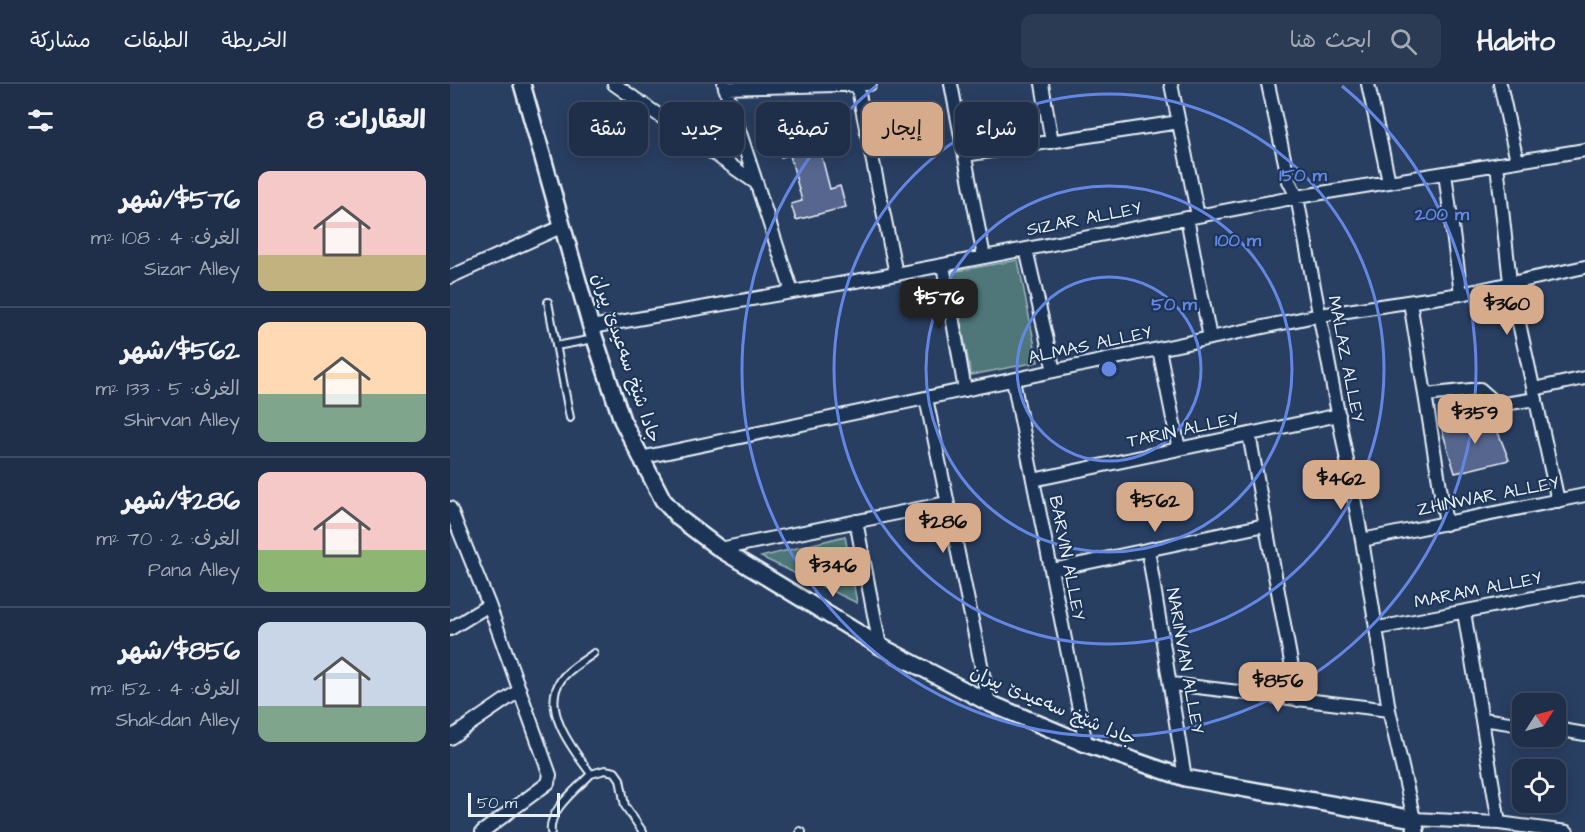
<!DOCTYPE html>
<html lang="ar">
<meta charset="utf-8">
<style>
:root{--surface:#1f2f4a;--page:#2c3b54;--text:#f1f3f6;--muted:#a1a9b5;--line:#3c4a62;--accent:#d6ab8b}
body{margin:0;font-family:"Architects Daughter","Playpen Sans Arabic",sans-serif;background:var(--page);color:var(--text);direction:rtl;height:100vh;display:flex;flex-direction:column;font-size:22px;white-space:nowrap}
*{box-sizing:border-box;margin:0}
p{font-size:20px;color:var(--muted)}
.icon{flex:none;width:33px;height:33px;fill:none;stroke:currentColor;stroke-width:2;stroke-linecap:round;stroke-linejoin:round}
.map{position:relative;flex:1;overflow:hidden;direction:ltr}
.panel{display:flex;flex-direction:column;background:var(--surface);width:450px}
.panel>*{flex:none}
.guide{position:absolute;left:18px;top:18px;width:570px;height:54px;direction:rtl;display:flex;gap:12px}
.needle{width:39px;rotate:54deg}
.controls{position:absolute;left:1062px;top:609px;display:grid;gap:12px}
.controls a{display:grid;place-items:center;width:54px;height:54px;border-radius:12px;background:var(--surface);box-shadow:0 3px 15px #0003,0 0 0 2px var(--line);font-size:30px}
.scale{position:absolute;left:18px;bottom:15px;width:92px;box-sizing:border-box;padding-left:6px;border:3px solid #e8f1f8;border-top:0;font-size:16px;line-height:21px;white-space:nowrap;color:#e8f1f8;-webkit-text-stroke:4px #1d3557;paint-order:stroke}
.price{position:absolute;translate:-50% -51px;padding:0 14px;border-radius:12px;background:var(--accent);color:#111;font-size:20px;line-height:39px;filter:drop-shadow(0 2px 3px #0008)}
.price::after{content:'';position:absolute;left:50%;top:36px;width:18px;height:14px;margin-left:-9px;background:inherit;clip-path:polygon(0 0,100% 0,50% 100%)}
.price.current{background:#222;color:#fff}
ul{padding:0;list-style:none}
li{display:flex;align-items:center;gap:18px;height:150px;padding:0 24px}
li+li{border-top:2px solid var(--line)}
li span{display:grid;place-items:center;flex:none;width:168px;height:120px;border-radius:12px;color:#555}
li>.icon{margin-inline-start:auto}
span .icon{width:72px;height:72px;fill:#fffc;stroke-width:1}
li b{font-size:26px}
h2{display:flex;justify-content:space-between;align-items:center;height:72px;padding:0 24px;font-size:26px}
.chip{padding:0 21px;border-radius:12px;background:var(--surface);box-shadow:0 3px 15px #0003,0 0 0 2px var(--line);font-size:21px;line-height:54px}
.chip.current{background:var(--accent);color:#111}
header{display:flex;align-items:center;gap:36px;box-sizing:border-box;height:84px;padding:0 30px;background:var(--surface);border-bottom:2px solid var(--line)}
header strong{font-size:28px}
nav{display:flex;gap:33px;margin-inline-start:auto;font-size:21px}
.search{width:420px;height:54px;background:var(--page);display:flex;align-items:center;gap:15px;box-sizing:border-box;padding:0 21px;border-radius:12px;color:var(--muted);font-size:22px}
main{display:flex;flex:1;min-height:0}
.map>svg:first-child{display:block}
</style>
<header>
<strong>Habito</strong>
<div class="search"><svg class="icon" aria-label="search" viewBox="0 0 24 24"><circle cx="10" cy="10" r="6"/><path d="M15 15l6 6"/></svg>ابحث هنا</div>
<nav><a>الخريطة</a><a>الطبقات</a><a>مشاركة</a></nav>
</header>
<main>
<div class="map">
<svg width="1135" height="748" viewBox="0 0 1135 748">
<rect width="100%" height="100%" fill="#293f62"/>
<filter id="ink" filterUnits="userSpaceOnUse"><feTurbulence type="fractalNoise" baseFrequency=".0167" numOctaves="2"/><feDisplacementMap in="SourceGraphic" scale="12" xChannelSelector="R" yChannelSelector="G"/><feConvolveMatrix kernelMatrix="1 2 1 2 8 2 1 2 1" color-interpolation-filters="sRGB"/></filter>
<g filter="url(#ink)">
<!-- green -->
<path fill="#50777a" stroke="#9cb4b9" stroke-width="1.5" d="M568,176l20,102 -67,13 -20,-103z
M395,452l12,67 -96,-46z"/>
<!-- building -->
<path fill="#57668e" stroke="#e8f1f8" stroke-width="1.5" d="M378,45l4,14 -13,3 11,43 10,-3 6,21 -50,13 -5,-16 11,-3 -12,-46 -9,2 -4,-15z
M1042,333l17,43 -54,13 -13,-43z"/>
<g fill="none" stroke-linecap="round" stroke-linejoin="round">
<defs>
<path id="service" d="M98,218l22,116
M106,262l38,-7
M141,690l14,-4 10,2 5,7 5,27 18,26
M350,747l2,1
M101,748c-3,-22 26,-43 40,-58 -17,-23 -51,-65 -30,-94 7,-11 23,-19 33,-27"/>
<path id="minor" d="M164,0l142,99
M274,0l68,208
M407,0l39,190
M501,0l33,173
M592,0l10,58
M721,0l27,132
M818,0l21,97 8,16 65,343 27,170 25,109 85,4 68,9
M918,0l21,98
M1050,0l17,77
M275,4l145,-4
M515,71l214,-33
M1047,80l13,118 48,219
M995,89l16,121
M737,134l23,120
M576,165l28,122
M493,181l22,125
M0,193l113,-51
M960,218l36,222
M141,243l305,-53 401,-77 288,-47
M709,265l20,100
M563,296l73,364
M1084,305l51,-11
M976,311l54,-6 18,16 38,-6
M476,314l63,305
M799,350l49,266
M190,374l680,-143 141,-21 124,-27
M583,396l306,-65
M0,424l39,97 61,170 -2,8 -66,49
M406,437l24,125
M912,456l223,-45
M270,465l227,-46
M698,466l37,228
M602,486l213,-45
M1014,528l35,211
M928,544l207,-40
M0,545l39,-24
M722,600l217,26
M1033,635l39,6
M1106,645l29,5
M0,654l70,-48"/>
<path id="tertiary" d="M72,0l69,243 31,93 41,80 16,18 41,31 160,97 109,57 97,41 99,34 229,41 2,13"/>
</defs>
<!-- service casing -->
<use href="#service" stroke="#e8f1f8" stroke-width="10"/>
<!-- minor casing -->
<use href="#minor" stroke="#e8f1f8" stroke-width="16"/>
<!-- tertiary casing -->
<use href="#tertiary" stroke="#e8f1f8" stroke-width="20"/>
<!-- path -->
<path stroke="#e8f1f8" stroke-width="2" stroke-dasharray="4.5 4.5" stroke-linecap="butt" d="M354,463l6,18
M344,490l16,-9 18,11 6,-7 -7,-5 -5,7
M382,490l11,6 12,-6"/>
<!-- service -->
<use href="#service" stroke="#1d3557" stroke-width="6"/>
<!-- minor -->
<use href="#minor" stroke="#1d3557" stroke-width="12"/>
<!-- tertiary -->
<use href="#tertiary" stroke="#1d3557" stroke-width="15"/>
</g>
</g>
<!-- distance rings -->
<g fill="none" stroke="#6487e3" stroke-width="3">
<circle cx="659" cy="285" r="92"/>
<circle cx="659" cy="285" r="183"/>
<circle cx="659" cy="285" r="275"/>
<path d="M892 2A367 367 0 1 1 426 2"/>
</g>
<g text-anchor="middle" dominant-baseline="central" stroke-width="4.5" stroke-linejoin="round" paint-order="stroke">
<!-- street labels -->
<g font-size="18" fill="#e8f1f8" stroke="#1d3557">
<text transform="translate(634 135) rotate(-11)">SIZAR ALLEY</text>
<text transform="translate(640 261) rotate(-12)">ALMAS ALLEY</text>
<text transform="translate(176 274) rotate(71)">جادا شێخ سەعیدێ پیران</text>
<text transform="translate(896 275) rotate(79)">MALAZ ALLEY</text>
<text transform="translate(733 346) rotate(-12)">TARIN ALLEY</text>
<text transform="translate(1038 412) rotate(-11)">ZHINWAR ALLEY</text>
<text transform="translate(617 474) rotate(79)">BARVIN ALLEY</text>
<text transform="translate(1028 506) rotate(-11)">MARAM ALLEY</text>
<text transform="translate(735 577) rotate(80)">NARINVAN ALLEY</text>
<text transform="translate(603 622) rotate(23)">جادا شێخ سەعیدێ پیران</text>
</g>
</g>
<circle cx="659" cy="285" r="9" fill="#6487e3" stroke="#1d3557" stroke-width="3"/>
<g font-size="18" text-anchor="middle" font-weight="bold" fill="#6487e3" stroke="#1d3557" stroke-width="4.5" stroke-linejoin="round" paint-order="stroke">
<text x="853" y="97">150 m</text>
<text x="992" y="136">200 m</text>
<text x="788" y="162">100 m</text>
<text x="724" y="226">50 m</text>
</g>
</svg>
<div class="controls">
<a><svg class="needle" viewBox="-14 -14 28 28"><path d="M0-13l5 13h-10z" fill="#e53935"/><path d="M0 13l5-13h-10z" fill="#a1a9b5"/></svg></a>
<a><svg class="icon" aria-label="locate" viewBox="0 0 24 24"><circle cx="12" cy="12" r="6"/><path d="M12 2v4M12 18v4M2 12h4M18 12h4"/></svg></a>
</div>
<div class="scale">50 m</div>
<b class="price current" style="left:489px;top:246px">$576</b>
<b class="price" style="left:1057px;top:252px">$360</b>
<b class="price" style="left:1025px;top:361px">$359</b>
<b class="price" style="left:891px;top:427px">$462</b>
<b class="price" style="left:705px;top:449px">$562</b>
<b class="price" style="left:493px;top:470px">$286</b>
<b class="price" style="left:383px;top:514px">$346</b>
<b class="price" style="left:828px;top:629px">$856</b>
<div class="guide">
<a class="chip">شراء</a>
<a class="chip current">إيجار</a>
<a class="chip">تصفية</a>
<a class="chip">جديد</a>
<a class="chip">شقة</a>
</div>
</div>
<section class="panel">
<h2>العقارات: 8<svg class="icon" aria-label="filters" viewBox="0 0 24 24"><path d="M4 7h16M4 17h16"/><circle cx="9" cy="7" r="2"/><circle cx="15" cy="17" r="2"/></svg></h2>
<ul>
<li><span style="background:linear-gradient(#f6c9c9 70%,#c2b280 0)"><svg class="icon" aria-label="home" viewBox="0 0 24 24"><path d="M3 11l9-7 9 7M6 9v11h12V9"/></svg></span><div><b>$576/شهر</b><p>الغرف: 4 · 108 m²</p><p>Sizar Alley</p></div></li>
<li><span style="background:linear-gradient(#ffd9b3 60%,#7fa58c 0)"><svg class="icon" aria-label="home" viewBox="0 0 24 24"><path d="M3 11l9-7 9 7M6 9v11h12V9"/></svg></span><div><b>$562/شهر</b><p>الغرف: 5 · 133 m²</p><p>Shirvan Alley</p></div></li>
<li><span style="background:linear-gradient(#f6c9c9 65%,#8fb573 0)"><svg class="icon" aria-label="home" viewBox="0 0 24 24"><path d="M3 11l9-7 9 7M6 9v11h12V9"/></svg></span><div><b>$286/شهر</b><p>الغرف: 2 · 70 m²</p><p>Pana Alley</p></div></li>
<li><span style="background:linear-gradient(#c9d6e8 70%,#7fa58c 0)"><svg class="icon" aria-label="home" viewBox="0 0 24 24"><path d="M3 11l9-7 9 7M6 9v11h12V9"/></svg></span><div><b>$856/شهر</b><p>الغرف: 4 · 152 m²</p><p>Shakdan Alley</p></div></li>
</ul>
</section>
</main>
